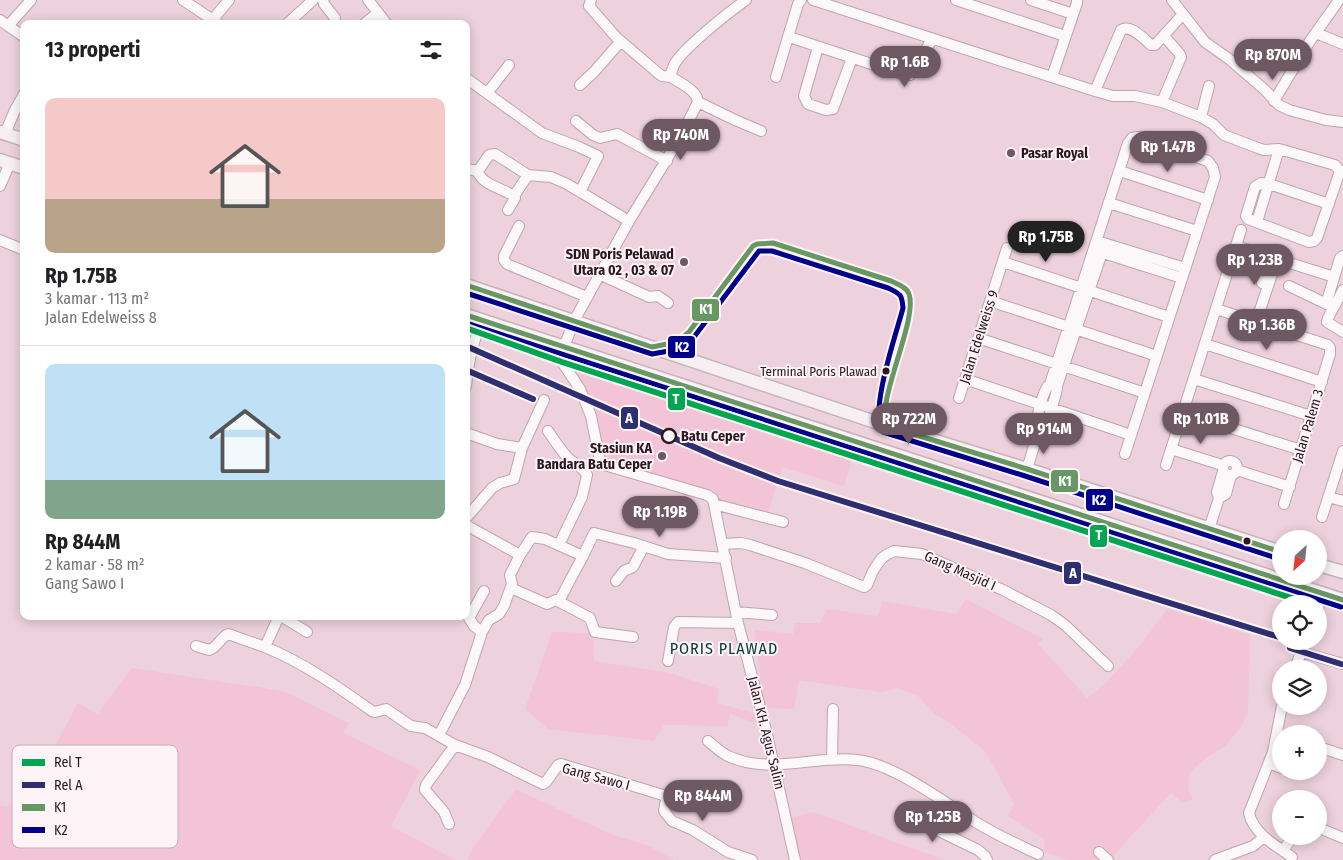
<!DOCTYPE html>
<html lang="id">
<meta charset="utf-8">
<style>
:root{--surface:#fff;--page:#f2f2f2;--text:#202124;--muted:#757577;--line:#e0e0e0;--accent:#6e5861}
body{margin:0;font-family:"Fira Sans Condensed",sans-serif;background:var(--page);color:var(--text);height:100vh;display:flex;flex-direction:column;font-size:19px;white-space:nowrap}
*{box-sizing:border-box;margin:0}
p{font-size:16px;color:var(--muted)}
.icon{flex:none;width:28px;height:28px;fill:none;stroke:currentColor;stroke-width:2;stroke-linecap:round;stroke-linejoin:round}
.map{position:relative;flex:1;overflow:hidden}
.sheet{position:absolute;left:20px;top:20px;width:450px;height:600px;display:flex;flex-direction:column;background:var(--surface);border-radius:10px;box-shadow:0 2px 12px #0003}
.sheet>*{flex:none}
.needle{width:32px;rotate:207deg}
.controls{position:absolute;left:1272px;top:530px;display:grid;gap:10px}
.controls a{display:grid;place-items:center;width:55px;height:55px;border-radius:50%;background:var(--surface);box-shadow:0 2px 12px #0003;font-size:25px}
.price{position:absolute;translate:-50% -42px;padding:0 11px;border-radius:18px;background:var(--accent);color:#fff;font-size:16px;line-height:32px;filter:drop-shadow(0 1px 2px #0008)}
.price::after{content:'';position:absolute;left:50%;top:30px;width:15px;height:11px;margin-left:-8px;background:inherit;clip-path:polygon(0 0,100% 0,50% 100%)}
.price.selected{background:#222;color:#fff}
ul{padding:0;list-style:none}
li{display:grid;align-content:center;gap:10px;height:265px;padding:0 25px}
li+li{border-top:1px solid var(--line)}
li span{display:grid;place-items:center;height:155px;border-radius:10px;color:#555}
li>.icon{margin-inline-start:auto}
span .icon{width:90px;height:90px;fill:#fffc;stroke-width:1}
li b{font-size:21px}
h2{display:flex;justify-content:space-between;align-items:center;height:60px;padding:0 25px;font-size:21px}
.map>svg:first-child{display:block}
</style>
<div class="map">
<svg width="1343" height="860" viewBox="0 0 1343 860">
<rect width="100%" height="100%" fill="#edd1dc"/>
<!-- built -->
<path fill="#f3c4d6" d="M568,358l287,92 -11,36 -62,-19 -15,49 -162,-53 -37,-98z
M966,599l77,40 -5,5 49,54 20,-16 35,-39 25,-34 83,26 -2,77 -8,16 -15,18 -19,12 -16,14 -2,19 5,8 -10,4 -12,-10 -62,67h-41l-23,-8 -1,-13 -36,-23 6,-12 -28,-52 -36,-29 -16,-10 -17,-18 -19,-7 -18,4 -81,-12 -5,29 -26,-1 -5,-10 -9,-68 39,4 2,-11h25l7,-14 51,7 5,-15 73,13z
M552,632l41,1 1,28 76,12 49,16 -2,14 43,12 3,11 -33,-12 -3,12 -63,-1 -10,16 -106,-12 -23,-20z
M132,668l151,23 66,32 -6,10 77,37 -29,56 64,34h-455v-55l6,2 28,-22 44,-82 20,11z
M516,789l94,45 39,12 25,14h-207l8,-15z
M814,812l130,48h-144l-11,-42z"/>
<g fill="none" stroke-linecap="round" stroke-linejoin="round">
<defs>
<path id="minor" d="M183,0l36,24
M323,0l1,4 11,14
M368,0l19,24
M591,0l-2,6 27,31 42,36 4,3 9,1
M746,0c-17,12 -64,49 -72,65 -2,4 -3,8 -3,12 9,6 26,13 27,25l-17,34 -52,85 -55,100 -10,26 -2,15 18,27 11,27 9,45 1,3 106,31 6,4 25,124 28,107 29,130
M813,0l282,91 18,5h22l27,6 39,15 12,7 11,11 34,13 6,2 15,-1 56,16 5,6 -23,67 -3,3 -5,1 -61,-23 -2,-3 9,-29 6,-4 8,1 60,20
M956,0l109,36
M1031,0l42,14
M1172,0l33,42 24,17 36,31 14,15 10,5 37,10 17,2
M213,19l16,-19
M0,20l24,17
M287,24l26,-24
M364,24l14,-11
M8,26l23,-26
M1316,33l27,11
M789,37l116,38h5l3,-3 19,-33
M818,47l-14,49 4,8 18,6 7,-1 19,-51
M776,77l22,-73 3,-4
M1052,77l25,-74v-3
M466,78l76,55 37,14 19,9 -18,36
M580,85l14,-13 27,-31
M1095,91l26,-61c10,-6 22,8 30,15h4l28,-31
M488,92l21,-27
M1274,101l36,-60 29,-41
M698,102l37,18 26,11
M1162,102l19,-45 -2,-4 -15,-17
M1201,117l8,-31
M576,121l17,14 7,3 17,-4 50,27
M5,134l9,-22 10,-18
M466,169l12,2 11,-16 6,-1 33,21 23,2 16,7 62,37
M478,171c2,13 26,18 36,25l1,2 -7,12
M1120,171l88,29
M0,186l10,-23
M514,196l14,-21
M1109,203l88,28
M1257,222l22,-73
M519,226l-15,30v4l3,4 80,33
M0,240l24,10
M1100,242l85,26
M1236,246l98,31
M1097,251l85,27
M1003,262l166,55
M599,274l50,23 9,-1 10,7
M1262,283l8,-26
M1289,286l42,20
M1343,290l-15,28 -1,4 16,10
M990,301l167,55
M1326,304l14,-46 3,-2
M1216,309l112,36 2,3v6l-46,150
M1256,322l21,-63
M978,338l167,55
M1205,344l117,38
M965,379l166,56
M1194,379l117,37
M466,386c2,-19 7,-48 17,-65
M959,398l48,-150
M1183,413l118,37
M548,431c6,9 12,18 19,26 6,6 17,11 20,18l-5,22 -23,48
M466,433l31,11 25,4
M1038,433l-3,-6c3,-11 7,-37 15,-43l78,-241 4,-5 6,-1 70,24 5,7 2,9 -90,277
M1171,449l51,16
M1223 468a7 7 0 1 1 14 0a7 7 0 1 1-14 0Z
M1166,465l75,-235
M1027,469l11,-36 6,-3c3,-9 14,-37 13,-44l48,-142
M1237,470l53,17
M1328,497l15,4
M1219,498l-2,-6 6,-21
M714,504l69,18
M1322,517l21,-66
M466,518l26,-30 8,-5 14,-4 8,-31 22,-48
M466,525l54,30 12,-18 13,2 38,17 11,-23 40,10 34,11 58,4
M1209,529l10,-31 7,-4 5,-19
M722,544l19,-1 9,2 55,18 59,24 3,-2 6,-14 8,-12 5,-4 8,-4 28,3 81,36 48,25 14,10 43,41
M616,581l8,-10 9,-4 11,-21
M511,588l36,16 9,-4 34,18 5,14 38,5
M559,601l24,-45
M1319,605l4,-12
M736,612l36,3
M281,616l26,16
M482,632l-8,-6 -5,-8 15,-27
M196,646l13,4c9,-3 12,-13 19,-16l37,13 14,-31
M265,647c39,16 73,40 107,64l3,1 11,-3 25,17 14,2 30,17 -29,40 -1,5 19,22 5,12
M1302,652l41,12
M668,661l6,-34 4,-5 60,1
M1295,669l10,-28
M1282,706l-9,46 -24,61c4,20 27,33 43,44
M439,735l26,-50 17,-53 7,-12 10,-6 5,-8 8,-22 -2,-9 10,-20
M708,741c6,5 11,10 18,14 41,21 88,0 131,5 35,3 87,42 117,61 20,13 43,23 64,33
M455,745l33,12 55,27 3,-2 12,-17 3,-1 102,31 3,4 -2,12 8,10 21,9 35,22 24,8
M1319,747l24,8
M832,760l1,-51
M1269,763l12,5
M951,806l-3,7 -12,11 -1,5 43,21 7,6 2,4
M1319,828l24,10
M1283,851l10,-15
M1099,852l9,8
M1215,860l38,-14 11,-9"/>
<path id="major" d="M0,132l24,8
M0,160l24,8
M466,285l421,141 140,43 254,83
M466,315l877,285
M1319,565l24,7"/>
</defs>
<!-- minor casing -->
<use href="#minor" stroke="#bca6ae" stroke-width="12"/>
<!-- major casing -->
<use href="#major" stroke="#c2b3b9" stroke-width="15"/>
<!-- minor -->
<use href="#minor" stroke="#fcf8fa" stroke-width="10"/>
<!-- major -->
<use href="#major" stroke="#f7eff2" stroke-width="12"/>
<defs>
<path id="bus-1" d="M466,285l186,62 25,-5 12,-10 64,-86 4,-2 16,-1 118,38c6,3 16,6 18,13 8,22 -23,88 -24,117 0,5 1,10 2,15l140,43 254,83
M466,315l877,285"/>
<path id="bus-2" d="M466,293l186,61 28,-5 14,-12 65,-86h13l116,37c13,6 14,7 15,20 -6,23 -35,107 -20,124l142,44 254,83
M466,323l875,284"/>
</defs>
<!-- bus-1 casing -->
<use href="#bus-1" stroke="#fef3f7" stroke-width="9"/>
<!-- bus-2 casing -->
<use href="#bus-2" stroke="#fef3f7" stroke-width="9"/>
<!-- bus-1 -->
<use href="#bus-1" stroke="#679863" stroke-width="5"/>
<!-- bus-2 -->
<use href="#bus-2" stroke="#00008b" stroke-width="5"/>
<defs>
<path id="rail-1" d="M466,328l96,34 748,242"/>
<path id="rail-2" d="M466,346l253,112 59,23 501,156
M466,370l67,29
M1290,648l51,16"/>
</defs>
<!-- rail-1 casing -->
<use href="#rail-1" stroke="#fef3f7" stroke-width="10"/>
<!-- rail-2 casing -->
<use href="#rail-2" stroke="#fef3f7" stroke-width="10"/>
<!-- rail-1 -->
<use href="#rail-1" stroke="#00a651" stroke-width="6"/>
<!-- rail-2 -->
<use href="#rail-2" stroke="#2e2f70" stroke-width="6"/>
</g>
<!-- markers -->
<g fill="#6e5861" stroke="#fef3f7" stroke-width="2">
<circle cx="1011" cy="153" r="5"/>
<circle cx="684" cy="262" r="5"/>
<circle cx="662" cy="456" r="5"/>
</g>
<g fill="#2a171f" stroke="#fef3f7" stroke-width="2">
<circle cx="886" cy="371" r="4.5"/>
<circle cx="1247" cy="541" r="4.5"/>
</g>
<circle fill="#fef3f7" stroke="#2a171f" stroke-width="2.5" cx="669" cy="436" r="7"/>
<g text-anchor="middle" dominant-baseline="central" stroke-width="4" stroke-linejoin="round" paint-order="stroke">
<!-- bus labels -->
<g font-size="13" fill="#2a171f" stroke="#fef3f7" text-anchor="end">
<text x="877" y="371">Terminal Poris Plawad</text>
</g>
<!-- poi labels -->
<g font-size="14" font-weight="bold" fill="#2a171f" stroke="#fef3f7" text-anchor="end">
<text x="1021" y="153" text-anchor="start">Pasar Royal</text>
<text x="674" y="254">SDN Poris Pelawad<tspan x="674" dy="16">Utara 02 , 03 &amp; 07</tspan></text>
<text x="652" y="448">Stasiun KA<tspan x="652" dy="16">Bandara Batu Ceper</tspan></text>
</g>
<!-- street labels -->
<g font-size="14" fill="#2a171f" stroke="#fef3f7">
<text transform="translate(979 337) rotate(-72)">Jalan Edelweiss 9</text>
<text transform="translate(1308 426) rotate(-73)">Jalan Palem 3</text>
<text transform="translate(960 571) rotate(24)">Gang Masjid I</text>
<text transform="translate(766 733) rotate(76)">Jalan KH. Agus Salim</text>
<text transform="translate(596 777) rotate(15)">Gang Sawo I</text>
</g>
<!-- stop labels -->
<g font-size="14" font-weight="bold" fill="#2a171f" stroke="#fef3f7" text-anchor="start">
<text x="681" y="436">Batu Ceper</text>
</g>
<!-- quarter labels -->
<g font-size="16" letter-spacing="1" fill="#074034" stroke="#fef3f7">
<text x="724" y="648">PORIS PLAWAD</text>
</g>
</g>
<!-- legend -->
<rect x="12" y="745" width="166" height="103" rx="8" fill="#fef3f7" stroke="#beb1b6" stroke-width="1"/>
<rect x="22" y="759" width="23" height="7" fill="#00a651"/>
<rect x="22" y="782" width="23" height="6" fill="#2e2f70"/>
<rect x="22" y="804" width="23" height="7" fill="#679863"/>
<rect x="22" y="827" width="23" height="6" fill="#00008b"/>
<g font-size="14" fill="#2a171f">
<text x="54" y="767">Rel T</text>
<text x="54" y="790">Rel A</text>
<text x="54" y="812">K1</text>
<text x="54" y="835">K2</text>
</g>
<g stroke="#fef3f7" stroke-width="2">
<rect x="691" y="298" width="29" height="24" rx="5" fill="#679863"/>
<rect x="667" y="335" width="29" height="24" rx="5" fill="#00008b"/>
<rect x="667" y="387" width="19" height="24" rx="5" fill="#00a651"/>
<rect x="620" y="406" width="19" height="24" rx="5" fill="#2e2f70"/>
<rect x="1050" y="469" width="29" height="24" rx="5" fill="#679863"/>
<rect x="1085" y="488" width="29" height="24" rx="5" fill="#00008b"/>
<rect x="1089" y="524" width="19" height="24" rx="5" fill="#00a651"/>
<rect x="1063" y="561" width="19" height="24" rx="5" fill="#2e2f70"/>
</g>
<g font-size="14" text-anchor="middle" font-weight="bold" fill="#fff">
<text x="706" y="314">K1</text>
<text x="682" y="352">K2</text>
<text x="676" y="404">T</text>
<text x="629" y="423">A</text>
<text x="1065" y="486">K1</text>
<text x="1099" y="505">K2</text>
<text x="1099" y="540">T</text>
<text x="1073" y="578">A</text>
</g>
</svg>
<div class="controls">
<a><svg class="needle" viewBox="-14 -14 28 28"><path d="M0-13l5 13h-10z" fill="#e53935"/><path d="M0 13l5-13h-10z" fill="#757577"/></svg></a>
<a><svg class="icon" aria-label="locate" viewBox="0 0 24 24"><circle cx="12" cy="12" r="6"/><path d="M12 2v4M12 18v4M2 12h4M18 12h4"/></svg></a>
<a><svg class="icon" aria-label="layers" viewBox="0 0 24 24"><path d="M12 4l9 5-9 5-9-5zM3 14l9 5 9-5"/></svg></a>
<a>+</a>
<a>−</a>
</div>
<b class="price" style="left:1273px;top:81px">Rp 870M</b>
<b class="price" style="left:905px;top:88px">Rp 1.6B</b>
<b class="price" style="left:681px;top:161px">Rp 740M</b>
<b class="price" style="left:1168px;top:173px">Rp 1.47B</b>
<b class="price selected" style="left:1046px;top:263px">Rp 1.75B</b>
<b class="price" style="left:1255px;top:286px">Rp 1.23B</b>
<b class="price" style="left:1267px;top:351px">Rp 1.36B</b>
<b class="price" style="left:909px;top:445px">Rp 722M</b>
<b class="price" style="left:1201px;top:445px">Rp 1.01B</b>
<b class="price" style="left:1044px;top:455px">Rp 914M</b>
<b class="price" style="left:660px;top:538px">Rp 1.19B</b>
<b class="price" style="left:703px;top:822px">Rp 844M</b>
<b class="price" style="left:933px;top:843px">Rp 1.25B</b>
<section class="sheet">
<h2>13 properti<svg class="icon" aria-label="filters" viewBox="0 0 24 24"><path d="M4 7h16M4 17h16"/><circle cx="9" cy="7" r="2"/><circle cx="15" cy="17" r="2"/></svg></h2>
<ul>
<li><span style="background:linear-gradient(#f6c9c9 65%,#b9a48a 0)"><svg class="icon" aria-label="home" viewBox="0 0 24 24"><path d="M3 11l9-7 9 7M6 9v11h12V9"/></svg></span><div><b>Rp 1.75B</b><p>3 kamar · 113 m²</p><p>Jalan Edelweiss 8</p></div></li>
<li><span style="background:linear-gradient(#bfe0f5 75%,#7fa58c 0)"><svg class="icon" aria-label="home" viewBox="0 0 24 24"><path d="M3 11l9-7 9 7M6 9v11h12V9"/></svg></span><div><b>Rp 844M</b><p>2 kamar · 58 m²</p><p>Gang Sawo I</p></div></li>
</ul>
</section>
</div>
